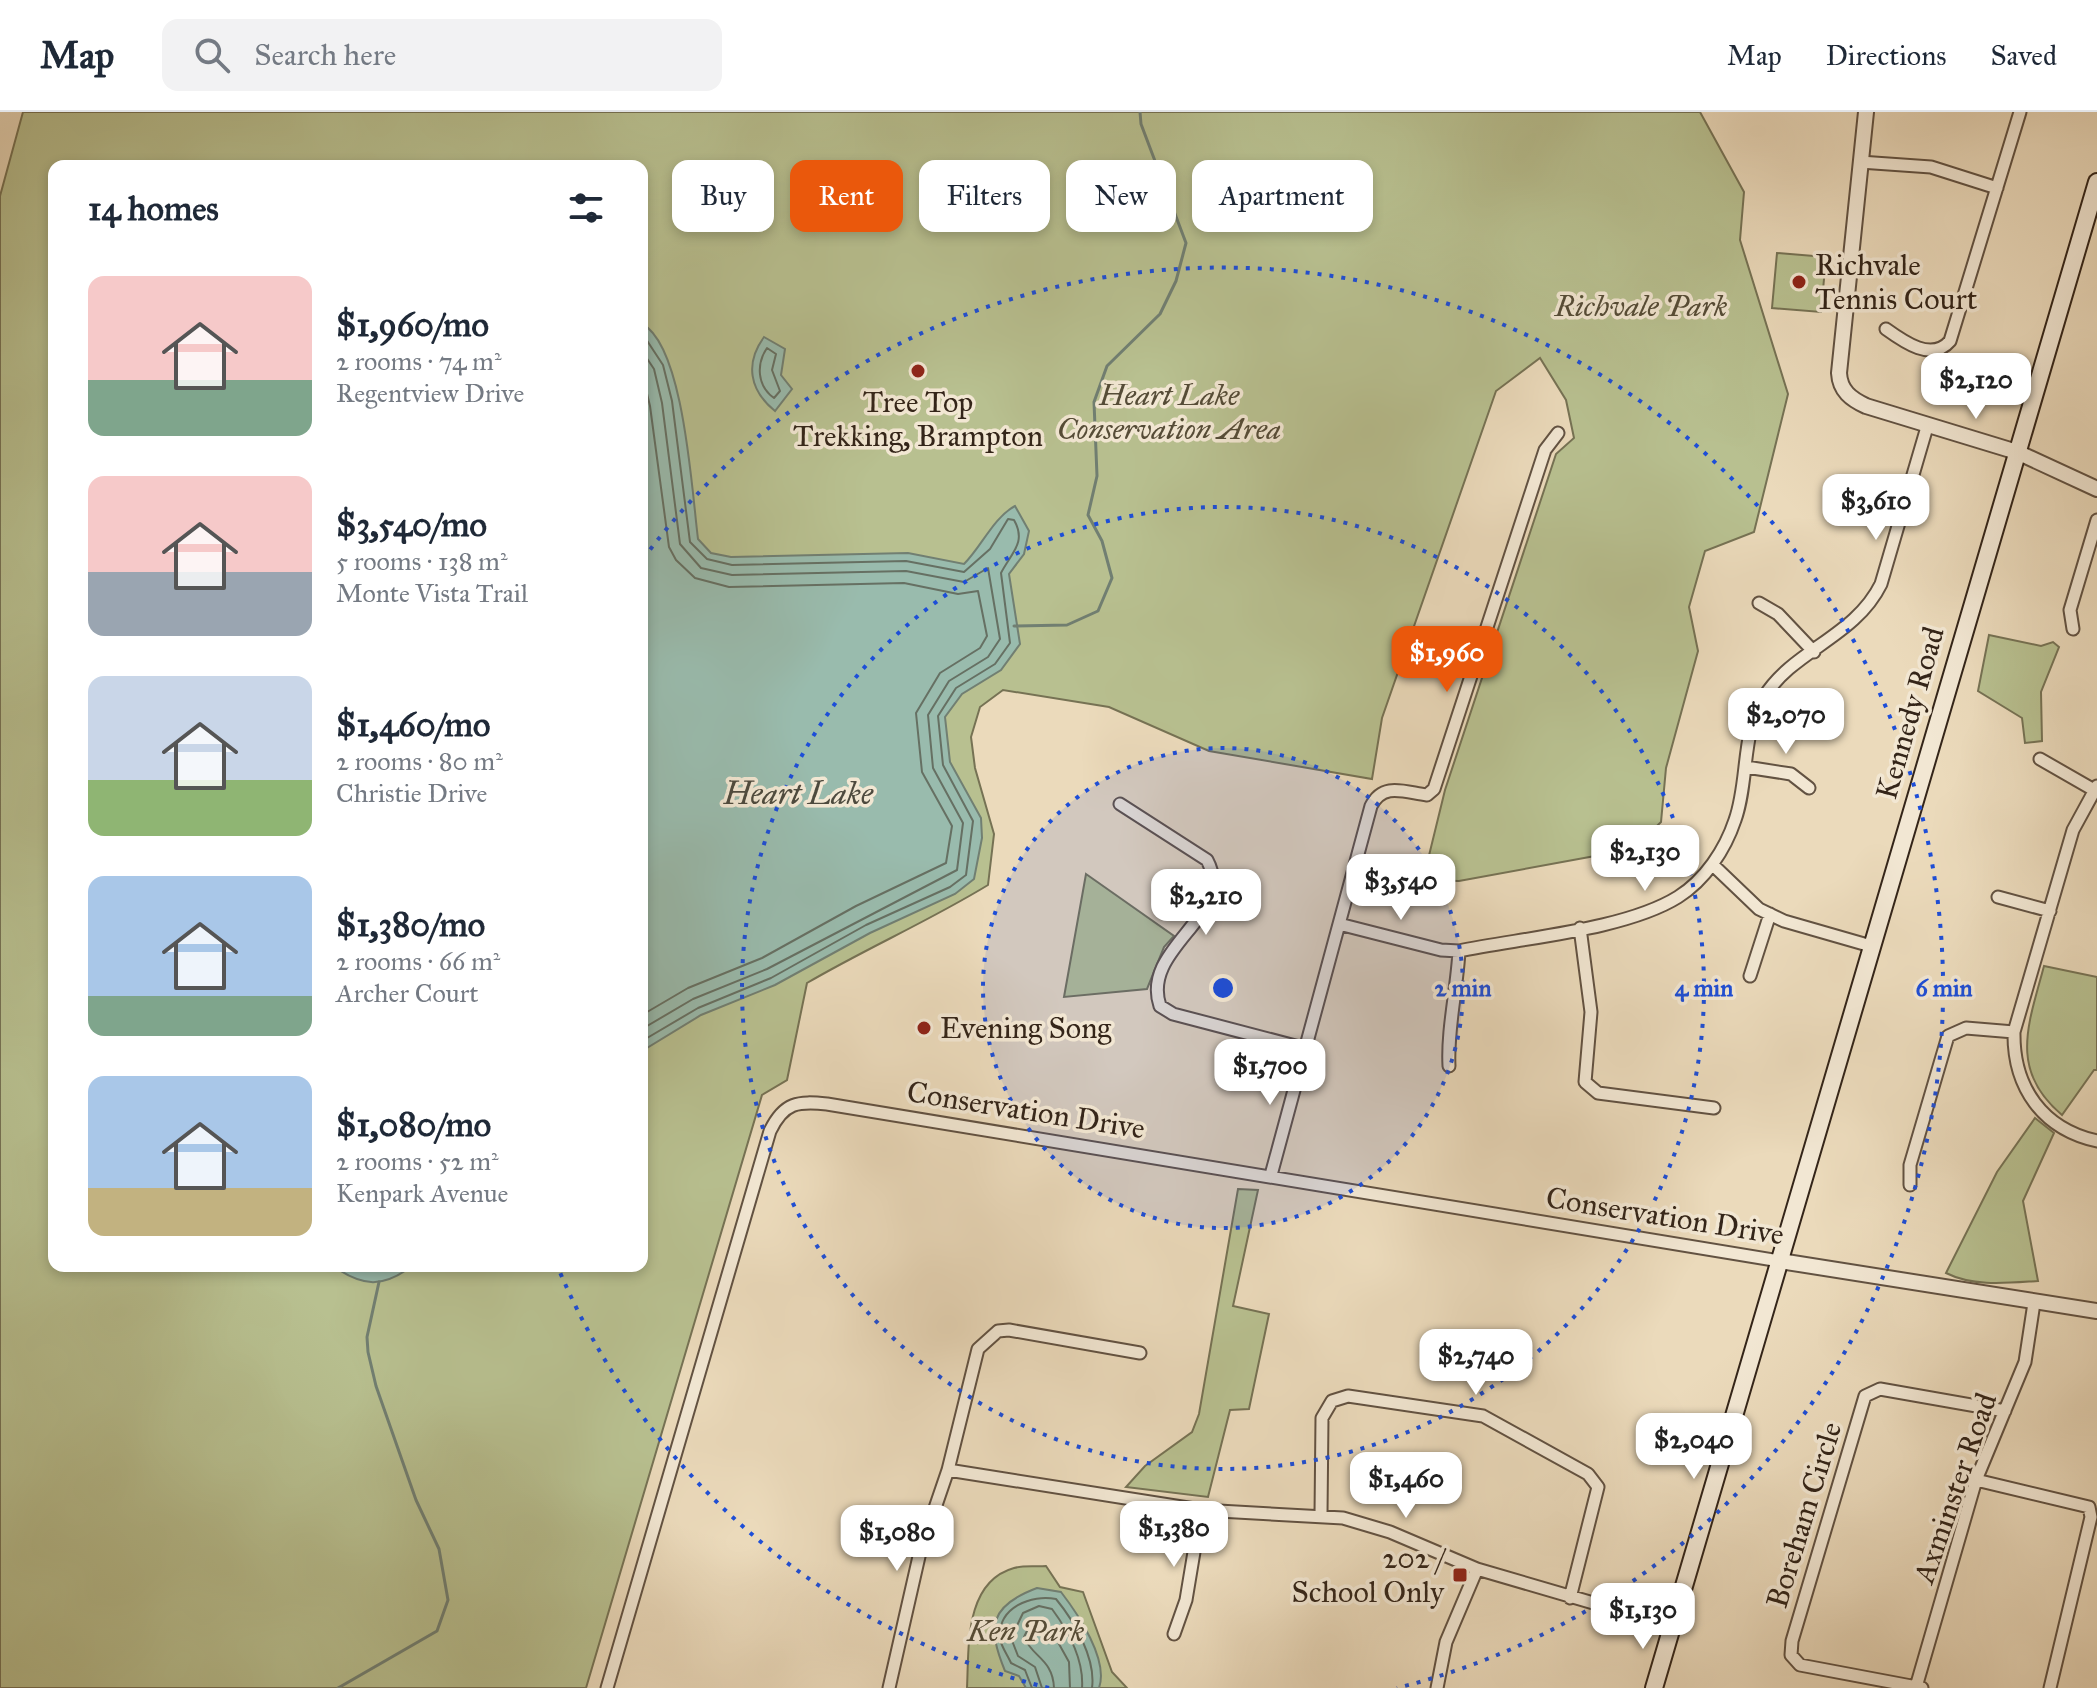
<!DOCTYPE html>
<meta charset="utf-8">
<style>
:root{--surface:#fff;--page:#f2f2f3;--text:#1f2937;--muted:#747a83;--line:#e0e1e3;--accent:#ea580c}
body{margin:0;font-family:"IM FELL Great Primer",serif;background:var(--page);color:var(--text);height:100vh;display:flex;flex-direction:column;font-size:30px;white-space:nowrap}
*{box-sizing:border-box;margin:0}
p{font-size:26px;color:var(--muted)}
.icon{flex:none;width:44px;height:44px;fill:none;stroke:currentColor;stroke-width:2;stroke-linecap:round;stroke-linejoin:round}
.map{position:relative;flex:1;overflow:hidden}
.details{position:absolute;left:48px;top:48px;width:600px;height:1112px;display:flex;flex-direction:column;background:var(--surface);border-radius:16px;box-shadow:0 4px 12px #0003}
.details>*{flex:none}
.guide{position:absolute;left:672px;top:48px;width:760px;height:72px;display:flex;gap:16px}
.price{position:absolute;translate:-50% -68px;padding:0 18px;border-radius:16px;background:#fff;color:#222;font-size:26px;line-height:52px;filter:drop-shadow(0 2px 4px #0008)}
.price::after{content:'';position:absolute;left:50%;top:48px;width:24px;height:18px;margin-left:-12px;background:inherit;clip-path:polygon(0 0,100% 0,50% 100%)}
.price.selected{background:var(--accent);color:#fff}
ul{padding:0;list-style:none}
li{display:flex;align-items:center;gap:24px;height:200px;padding:0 40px}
li span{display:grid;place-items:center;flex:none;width:224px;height:160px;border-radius:16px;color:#555}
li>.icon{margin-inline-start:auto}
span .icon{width:96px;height:96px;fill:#fffc;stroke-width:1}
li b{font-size:34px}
h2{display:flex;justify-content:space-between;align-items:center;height:96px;padding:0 40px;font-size:34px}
.chip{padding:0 28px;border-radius:16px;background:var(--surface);box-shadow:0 4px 12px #0003;font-size:28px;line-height:72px}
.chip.selected{background:var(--accent);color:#fff}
header{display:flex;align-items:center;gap:48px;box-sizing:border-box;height:112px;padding:0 40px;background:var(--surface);border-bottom:2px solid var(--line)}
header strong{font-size:38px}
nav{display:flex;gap:44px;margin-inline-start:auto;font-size:28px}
.search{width:560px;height:72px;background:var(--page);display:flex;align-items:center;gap:20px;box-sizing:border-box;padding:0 28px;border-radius:16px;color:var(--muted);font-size:30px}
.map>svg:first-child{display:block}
</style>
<header>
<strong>Map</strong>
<div class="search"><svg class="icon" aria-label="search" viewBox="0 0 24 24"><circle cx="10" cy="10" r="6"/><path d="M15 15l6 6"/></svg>Search here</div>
<nav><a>Map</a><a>Directions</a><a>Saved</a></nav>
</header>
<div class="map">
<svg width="2097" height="1576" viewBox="0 0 2097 1576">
<rect width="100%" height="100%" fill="#ebdabb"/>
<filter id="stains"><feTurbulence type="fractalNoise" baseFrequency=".0025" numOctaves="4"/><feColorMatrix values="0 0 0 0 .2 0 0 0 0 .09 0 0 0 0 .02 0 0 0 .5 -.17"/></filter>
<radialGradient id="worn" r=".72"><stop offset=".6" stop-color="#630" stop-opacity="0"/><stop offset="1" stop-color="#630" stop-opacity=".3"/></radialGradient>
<!-- green -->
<path fill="#b8c090" stroke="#767254" stroke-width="2" fill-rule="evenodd" d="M23,0h1677l44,80 -4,48 48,154 -34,138 -49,19 -16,56 9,44 -32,117 -5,54 -28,27 -174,32 -36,-1 22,-90 111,-336 18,-16 -8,-38 -26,-42 -44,33 -114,327 -10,61 -163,-28 -100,-44 -106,-17 -23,17 -9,30 4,31 19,66 -6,51c-59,36 -121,63 -181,98l-20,97 -25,15 -176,593h-586v-1492zM54,54h588v1100h-588z
M1777,141l49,4 -5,55 -49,-4z
M1989,523l52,11 12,-4 6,5 -18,45 1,49 -17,2 -3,-25 -44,-27z
M1086,762l88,62 -10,11 -17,42 -83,8z
M2044,854l53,11v93h-3l-32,45c-54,-45 -33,-92 -18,-149z
M2035,1006l19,15 -31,68 15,80c-31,2 -64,6 -92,-8l51,-101z
M1238,1077l20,1 -25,116 36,8 -20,95 -19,1 -22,87 -82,-10 19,-21 47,-34 7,-18z
M1046,1454l14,21 23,5 29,80 15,16h-160c2,-40 -3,-106 47,-120 10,-3 22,-1 32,-2z"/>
<!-- water -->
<path fill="#99bbad" stroke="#717f72" stroke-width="2" d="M642,212c42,21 50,169 56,215l13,14 20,4 177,-4 56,11c18,-18 29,-46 51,-58l14,25 -5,23 -15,20 11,70 -19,26 -39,24 -17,23 5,45 31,56 1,20 -8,41 -19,15 -85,39 -95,52 -74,30 -59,36z
M764,225l21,12 -4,26 11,14 -17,22c-26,-21 -30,-48 -11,-74z
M333,1154h79c-29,22 -49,21 -79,0z
M1037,1476l24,4c17,22 48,68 38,96h-73l-7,-12 -14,-5c-18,-44 -16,-65 32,-83z"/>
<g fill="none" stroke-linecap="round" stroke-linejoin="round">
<!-- shore -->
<path stroke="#667063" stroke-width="2" d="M642,221l21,32 9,36 18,141 17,17 25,6 174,-4 58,11 26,-23 18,-30 6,1c13,23 -3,33 -13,53l9,70 -15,21 -39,24 -18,28 5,49 30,56 -7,54 -16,12 -84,38 -95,53 -73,30 -56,33
M767,236l9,6 -4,16 8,21 -6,7c-17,-12 -18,-34 -7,-50z
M642,239l12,18 8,34 18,141 21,24 31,7 174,-4 58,11 24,-14 12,71 -12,18 -39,24 -21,34 5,53 30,55 -6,47 -190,99 -74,30 -51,30
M642,261l8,33 19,141 7,13 19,18 34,9 175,-4 54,11 20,-3 9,45 -7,12 -40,25 -24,40 6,59 30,54 -6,37 -90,43 -94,52 -74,30 -46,27
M1032,1576l-7,-18 -14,-7c-3,-7 -10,-17 -11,-24 -3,-32 32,-45 56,-40 19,23 40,60 36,89
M1042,1576l-7,-21 -17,-11 -7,-18 12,-25 16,-7 13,3c17,23 32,51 30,79
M1054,1576c-1,-29 -22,-31 -30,-51l7,-14 9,-4 9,7 20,36 1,26"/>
<!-- stream -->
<path stroke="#717f72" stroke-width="3" d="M1014,514l53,-1 31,-14 14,-33 -10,-37 -14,-26 9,-39 -3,-74 13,-36 53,-52 16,-33 10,-38 -45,-119 -1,-12
M338,1576l99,-57 11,-31 -9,-51 -23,-49 -40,-114 -8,-34 -1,-15 12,-55"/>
<defs>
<path id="minor" d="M1860,50l71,5 66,21
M1886,217c18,13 46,33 64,12l70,-229
M1759,491l19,11 36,38
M2073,517l-3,-19 27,-90
M2040,647l54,31
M1746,655l45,7 18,14
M2097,674l-24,44 -59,202c-1,56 29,97 83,109
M1120,692l87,56c30,56 -67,87 -47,146l13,8 130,34
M1713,753l46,44 25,12 87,25
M1998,785l52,14
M1339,812l102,26 18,1c62,-13 166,-21 219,-54 27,-17 47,-47 57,-77 14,-39 6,-88 29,-123 29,-47 91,-60 117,-113l46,-157
M1580,816l11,84 -6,70 13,11 116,15
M1750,864l20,-62
M1449,954c-2,-36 8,-77 10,-115
M1271,1063l100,-369c12,-24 33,-14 56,-11l7,-6 111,-339 13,-17
M1910,1073v-20l38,-129 18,-8 48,4
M948,1358l253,40 142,8 47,14 87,37 195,57
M1976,1368l113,27 2,10 -41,171
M1321,1402l1,-96 10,-17 16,-5 135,20 105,58 10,13 -28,111
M1174,1522l12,-34 15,-90
M1916,1575l60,-207 49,-118 9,-59
M607,1576l163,-557c14,-29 28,-30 57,-27l953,157
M889,1576l31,-136 28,-82 30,-121 20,-18 11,-1 131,23
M1437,1576l9,-46 31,-73
M1922,1576l-122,-23 -9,-10 1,-14 73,-245 15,-7 125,22"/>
<path id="tertiary" d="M1866,0l-27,261c1,18 12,26 27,33l151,46 80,37
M1780,1149l317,50"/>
<path id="secondary" d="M1654,1576l443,-1506"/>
</defs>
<!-- minor casing -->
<use href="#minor" stroke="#625242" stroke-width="15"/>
<!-- tertiary casing -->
<use href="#tertiary" stroke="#625242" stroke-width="18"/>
<!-- secondary casing -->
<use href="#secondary" stroke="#342519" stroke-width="20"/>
<!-- minor -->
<use href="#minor" stroke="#f2e7d3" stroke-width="11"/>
<!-- tertiary -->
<use href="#tertiary" stroke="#f2e7d3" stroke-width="14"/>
<!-- secondary -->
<use href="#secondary" stroke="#f2e7d3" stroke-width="16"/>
</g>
<!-- distance rings -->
<circle cx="1223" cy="876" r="240" fill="#1d4ed8" fill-opacity=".12"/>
<g fill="none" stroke="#1d4ed8" stroke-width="4" stroke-dasharray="4 8">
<circle cx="1223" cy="876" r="240"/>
<circle cx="1223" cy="876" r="481"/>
<path d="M1049 1576A721 721 0 0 1 559 1158M643 447A721 721 0 1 1 1397 1576"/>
</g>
<!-- markers -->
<g fill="#8f2418" stroke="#f2e7d3" stroke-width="3">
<circle cx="1799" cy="170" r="8"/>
<circle cx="918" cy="259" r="8"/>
<circle cx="924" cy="916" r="8"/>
<rect x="1452" y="1455" width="16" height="16" rx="4"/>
</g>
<g text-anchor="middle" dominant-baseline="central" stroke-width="7" stroke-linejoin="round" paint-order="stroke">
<!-- poi labels -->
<g font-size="30" fill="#342519" stroke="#f2e7d3" text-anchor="start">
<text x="1815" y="153">Richvale<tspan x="1815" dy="34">Tennis Court</tspan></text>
<text x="918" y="290" text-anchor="middle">Tree Top<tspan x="918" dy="34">Trekking, Brampton</tspan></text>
<text x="940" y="916">Evening Song</text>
<text x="1444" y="1446" text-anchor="end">202 /<tspan x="1444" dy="34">School Only</tspan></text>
</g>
<!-- park labels -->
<g font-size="30" font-style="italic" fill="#554c37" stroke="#f2e7d3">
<text x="1641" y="194">Richvale Park</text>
<text x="1169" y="283">Heart Lake<tspan x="1169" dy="34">Conservation Area</tspan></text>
<text x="1026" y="1519">Ken Park</text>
</g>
<!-- street labels -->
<g font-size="30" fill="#342519" stroke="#f2e7d3">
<text transform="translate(1910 601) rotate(-74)">Kennedy Road</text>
<text transform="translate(1026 998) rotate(9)">Conservation Drive</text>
<text transform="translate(1665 1104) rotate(9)">Conservation Drive</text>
<text transform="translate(1955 1376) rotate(-71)">Axminster Road</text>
<text transform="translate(1804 1403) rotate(-73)">Boreham Circle</text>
</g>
<!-- water labels -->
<g font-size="32" font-style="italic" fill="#4d4a3e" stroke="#f2e7d3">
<text x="798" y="681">Heart Lake</text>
</g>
</g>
<circle cx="1223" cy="876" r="12" fill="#1d4ed8" stroke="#f2e7d3" stroke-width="4"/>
<g font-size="24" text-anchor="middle" font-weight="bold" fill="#1d4ed8" stroke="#f2e7d3" stroke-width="7" stroke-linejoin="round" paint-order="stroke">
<text x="1463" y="884">2 min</text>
<text x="1704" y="884">4 min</text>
<text x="1944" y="884">6 min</text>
</g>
<rect width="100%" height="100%" filter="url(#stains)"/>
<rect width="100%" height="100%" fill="url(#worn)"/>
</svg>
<b class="price" style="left:1976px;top:309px">$2,120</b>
<b class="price" style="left:1876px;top:430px">$3,610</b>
<b class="price selected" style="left:1447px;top:582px">$1,960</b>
<b class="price" style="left:1786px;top:644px">$2,070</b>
<b class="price" style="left:1645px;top:781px">$2,130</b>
<b class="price" style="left:1401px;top:810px">$3,540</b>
<b class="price" style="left:1206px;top:825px">$2,210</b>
<b class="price" style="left:1270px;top:995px">$1,700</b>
<b class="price" style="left:1476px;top:1285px">$2,740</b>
<b class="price" style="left:1694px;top:1369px">$2,040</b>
<b class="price" style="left:1406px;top:1408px">$1,460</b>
<b class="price" style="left:1174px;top:1457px">$1,380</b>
<b class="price" style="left:897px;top:1461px">$1,080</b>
<b class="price" style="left:1643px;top:1539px">$1,130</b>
<div class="guide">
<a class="chip">Buy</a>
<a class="chip selected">Rent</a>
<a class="chip">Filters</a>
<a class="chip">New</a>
<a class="chip">Apartment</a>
</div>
<section class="details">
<h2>14 homes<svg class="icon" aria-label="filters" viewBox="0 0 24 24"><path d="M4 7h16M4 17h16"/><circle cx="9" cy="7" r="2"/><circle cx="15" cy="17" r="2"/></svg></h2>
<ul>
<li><span style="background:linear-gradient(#f6c9c9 65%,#7fa58c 0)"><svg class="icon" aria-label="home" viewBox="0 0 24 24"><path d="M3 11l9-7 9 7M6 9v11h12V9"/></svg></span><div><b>$1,960/mo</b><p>2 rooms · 74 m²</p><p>Regentview Drive</p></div></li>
<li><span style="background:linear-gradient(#f6c9c9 60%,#9aa5b1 0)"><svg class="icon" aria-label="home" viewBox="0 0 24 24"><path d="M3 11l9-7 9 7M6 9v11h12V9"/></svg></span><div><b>$3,540/mo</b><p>5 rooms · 138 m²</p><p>Monte Vista Trail</p></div></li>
<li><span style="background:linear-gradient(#c9d6e8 65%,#8fb573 0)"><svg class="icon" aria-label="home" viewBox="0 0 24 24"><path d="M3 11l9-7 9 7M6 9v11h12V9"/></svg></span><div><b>$1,460/mo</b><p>2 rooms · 80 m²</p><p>Christie Drive</p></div></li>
<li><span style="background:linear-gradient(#a9c7e8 75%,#7fa58c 0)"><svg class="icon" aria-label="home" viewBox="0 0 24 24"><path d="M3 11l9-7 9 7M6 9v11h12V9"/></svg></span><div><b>$1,380/mo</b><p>2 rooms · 66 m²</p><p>Archer Court</p></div></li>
<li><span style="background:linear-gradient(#a9c7e8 70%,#c2b280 0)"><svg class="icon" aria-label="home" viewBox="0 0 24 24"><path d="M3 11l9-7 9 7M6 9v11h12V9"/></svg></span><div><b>$1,080/mo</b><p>2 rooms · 52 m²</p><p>Kenpark Avenue</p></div></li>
</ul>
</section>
</div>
